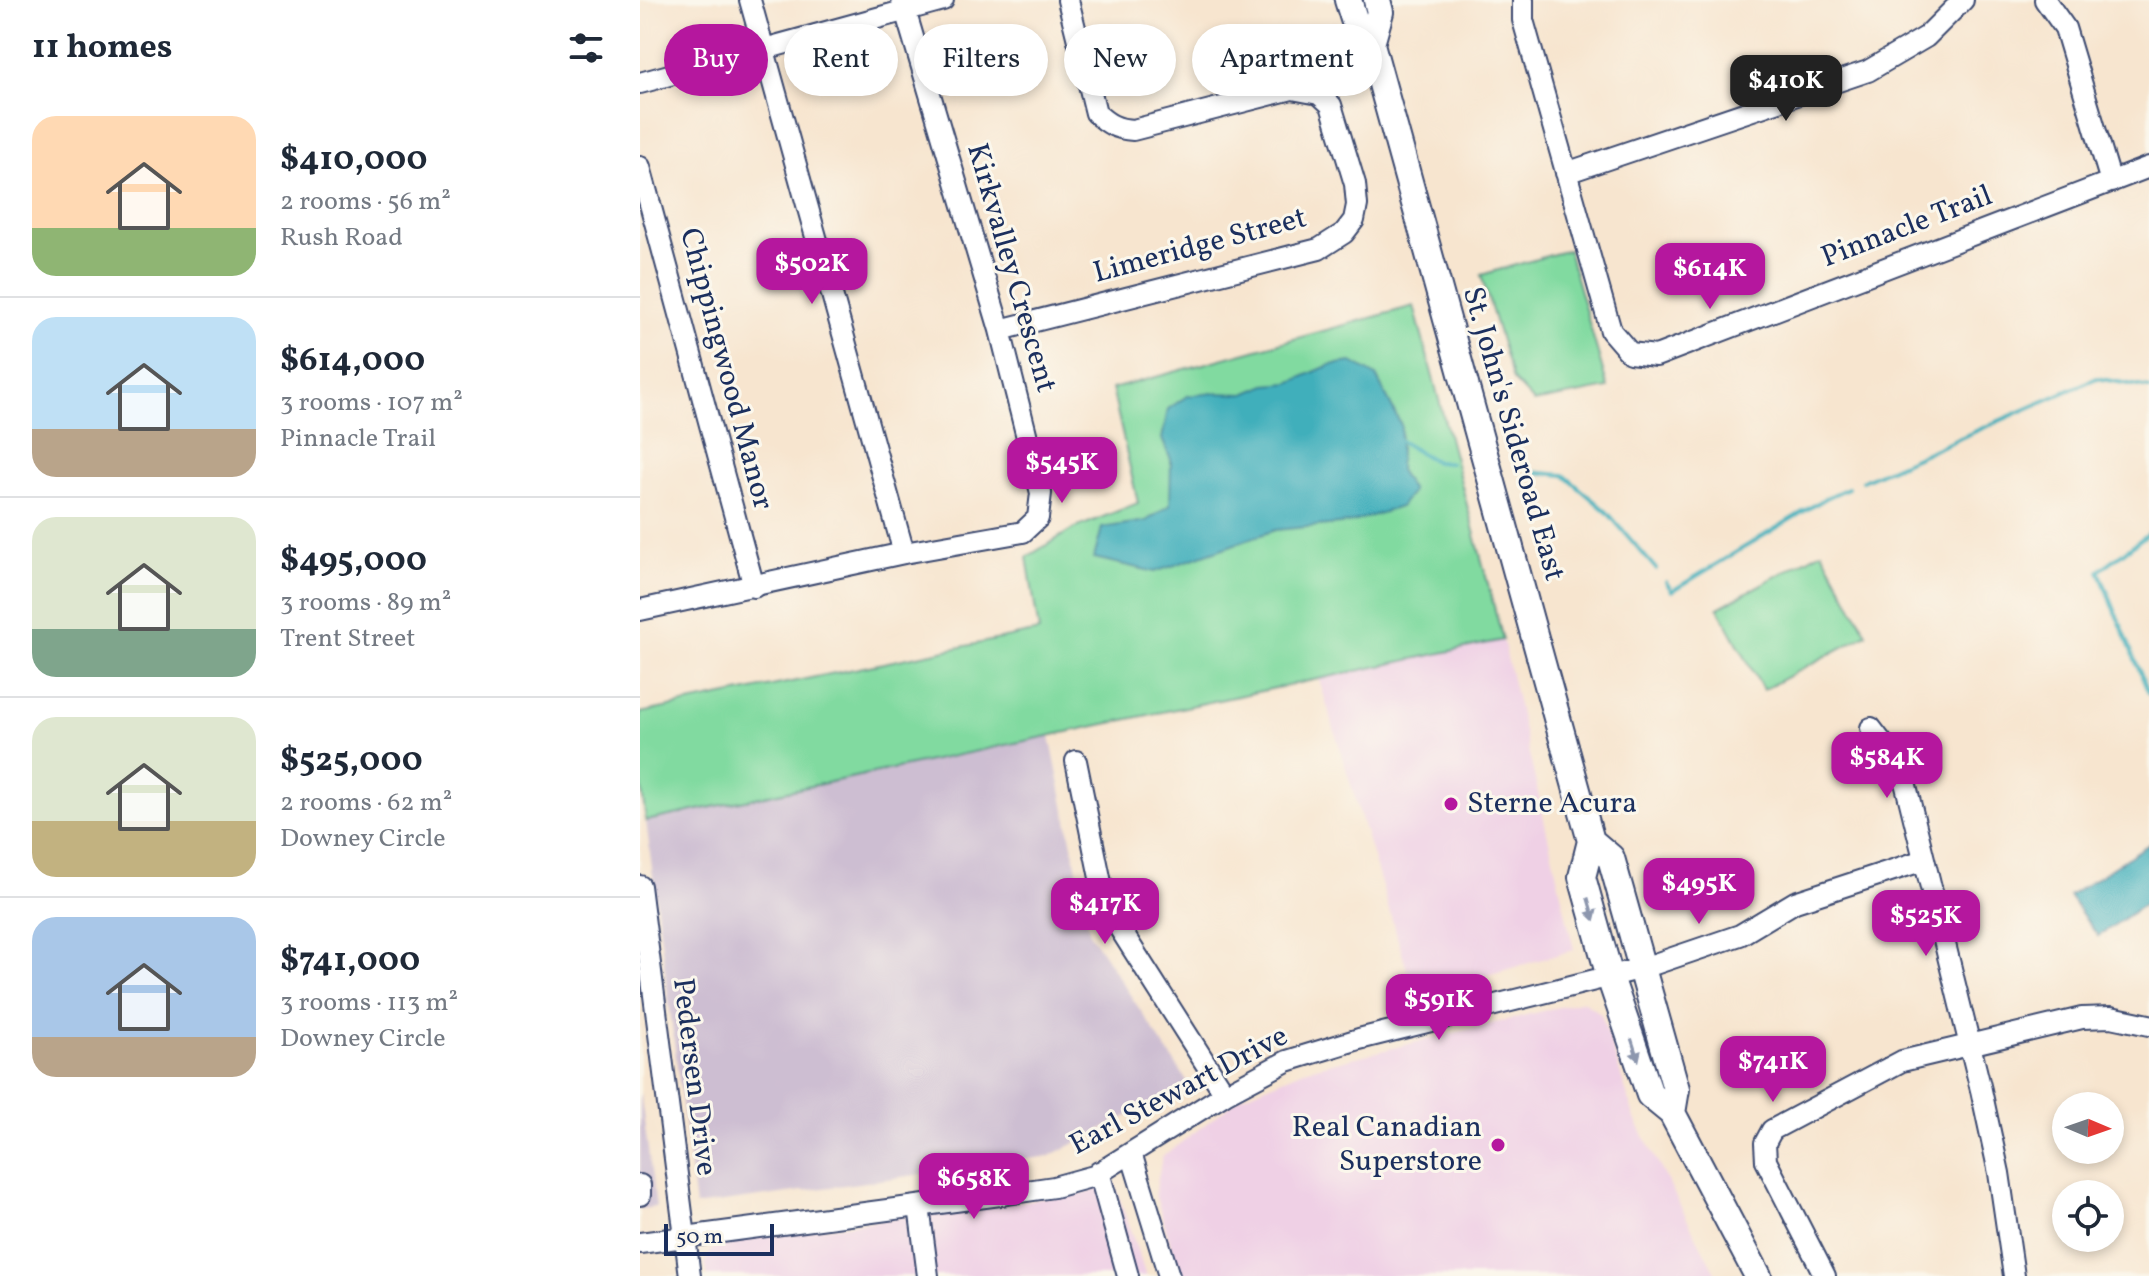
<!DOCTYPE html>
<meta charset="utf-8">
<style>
:root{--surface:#fff;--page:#f6f6f7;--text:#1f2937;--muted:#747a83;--line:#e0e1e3;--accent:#b5179e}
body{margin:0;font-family:Vollkorn,serif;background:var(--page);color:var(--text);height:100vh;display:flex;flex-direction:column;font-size:30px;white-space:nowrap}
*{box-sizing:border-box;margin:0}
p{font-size:26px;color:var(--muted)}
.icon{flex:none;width:44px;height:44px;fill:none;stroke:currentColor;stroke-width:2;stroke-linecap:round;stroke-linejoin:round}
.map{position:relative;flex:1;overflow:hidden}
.drawer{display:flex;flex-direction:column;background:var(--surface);width:640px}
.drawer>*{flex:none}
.hud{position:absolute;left:24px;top:24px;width:760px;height:72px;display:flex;gap:16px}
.needle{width:52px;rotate:92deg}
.fabs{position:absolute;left:1412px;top:1092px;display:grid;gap:16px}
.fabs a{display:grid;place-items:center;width:72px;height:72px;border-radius:50%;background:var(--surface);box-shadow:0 4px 12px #0003;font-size:40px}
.scale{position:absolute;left:24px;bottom:20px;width:110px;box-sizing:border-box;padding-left:8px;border:4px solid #1b2f5e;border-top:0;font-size:22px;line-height:28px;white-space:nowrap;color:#1b2f5e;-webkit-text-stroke:6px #fbf7ec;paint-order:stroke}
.price{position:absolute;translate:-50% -68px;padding:0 18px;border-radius:16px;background:var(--accent);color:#fff;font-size:26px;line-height:52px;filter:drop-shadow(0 2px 4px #0008)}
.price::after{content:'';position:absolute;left:50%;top:48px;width:24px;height:18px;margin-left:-12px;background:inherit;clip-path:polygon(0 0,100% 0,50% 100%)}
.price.on{background:#222;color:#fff}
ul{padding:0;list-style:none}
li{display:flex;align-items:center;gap:24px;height:200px;padding:0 32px}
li+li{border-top:2px solid var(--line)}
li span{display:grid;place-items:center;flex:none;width:224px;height:160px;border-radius:24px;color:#555}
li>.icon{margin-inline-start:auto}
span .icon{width:96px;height:96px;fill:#fffc;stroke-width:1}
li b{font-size:34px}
h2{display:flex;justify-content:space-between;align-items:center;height:96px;padding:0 32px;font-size:34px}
.pill{padding:0 28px;border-radius:36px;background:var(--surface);box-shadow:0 4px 12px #0003;font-size:28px;line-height:72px}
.pill.on{background:var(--accent);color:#fff}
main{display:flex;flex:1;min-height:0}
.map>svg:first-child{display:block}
</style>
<main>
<section class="drawer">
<h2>11 homes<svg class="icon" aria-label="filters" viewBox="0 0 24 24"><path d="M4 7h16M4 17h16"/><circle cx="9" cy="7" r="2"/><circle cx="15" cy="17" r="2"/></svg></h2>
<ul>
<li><span style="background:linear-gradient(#ffd9b3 70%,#8fb573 0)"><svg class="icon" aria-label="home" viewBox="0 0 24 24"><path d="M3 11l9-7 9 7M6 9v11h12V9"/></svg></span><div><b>$410,000</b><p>2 rooms · 56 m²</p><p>Rush Road</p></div></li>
<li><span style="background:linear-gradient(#bfe0f5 70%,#b9a48a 0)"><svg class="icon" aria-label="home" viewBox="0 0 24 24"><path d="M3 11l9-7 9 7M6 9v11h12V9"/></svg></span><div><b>$614,000</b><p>3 rooms · 107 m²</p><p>Pinnacle Trail</p></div></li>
<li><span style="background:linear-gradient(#dfe7d0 70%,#7fa58c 0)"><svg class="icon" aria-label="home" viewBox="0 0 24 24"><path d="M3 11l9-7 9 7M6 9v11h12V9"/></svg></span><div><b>$495,000</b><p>3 rooms · 89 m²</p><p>Trent Street</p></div></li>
<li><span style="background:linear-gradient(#dfe7d0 65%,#c2b280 0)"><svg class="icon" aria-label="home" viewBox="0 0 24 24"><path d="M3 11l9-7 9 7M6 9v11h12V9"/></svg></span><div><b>$525,000</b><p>2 rooms · 62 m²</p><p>Downey Circle</p></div></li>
<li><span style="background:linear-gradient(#a9c7e8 75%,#b9a48a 0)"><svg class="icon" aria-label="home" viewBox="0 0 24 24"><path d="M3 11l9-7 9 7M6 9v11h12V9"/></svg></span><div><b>$741,000</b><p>3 rooms · 113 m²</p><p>Downey Circle</p></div></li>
</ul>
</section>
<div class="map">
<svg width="1509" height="1276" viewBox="0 0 1509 1276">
<rect width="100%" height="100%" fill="#fbf7ec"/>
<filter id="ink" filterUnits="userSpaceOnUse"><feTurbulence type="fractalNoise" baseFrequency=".0125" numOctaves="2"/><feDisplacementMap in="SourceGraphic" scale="16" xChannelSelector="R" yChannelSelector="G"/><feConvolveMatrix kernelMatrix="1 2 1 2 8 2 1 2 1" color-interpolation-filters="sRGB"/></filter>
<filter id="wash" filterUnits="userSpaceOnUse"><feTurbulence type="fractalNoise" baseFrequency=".006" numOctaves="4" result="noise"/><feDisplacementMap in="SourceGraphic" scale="32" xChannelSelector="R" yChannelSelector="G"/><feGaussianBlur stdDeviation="1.8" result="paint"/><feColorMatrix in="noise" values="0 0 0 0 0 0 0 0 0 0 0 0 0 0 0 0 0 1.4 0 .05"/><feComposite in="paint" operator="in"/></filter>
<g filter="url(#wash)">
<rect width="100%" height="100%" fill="#f7e5cf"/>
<!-- built -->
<path fill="#efd0e5" d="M863,640l71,310 -159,46 -96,-317z
M943,1001l18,13 34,105 82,157h-536l-26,-82 7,-37 79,-60 63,-27z
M473,1179l33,97h-438l-3,-13 7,-14 15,-8 364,-49z"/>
<!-- industrial -->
<path fill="#cdbed2" d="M410,736l40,198 99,150 -139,72 -355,50 -49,-385z
M0,1092l16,115 -16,2z"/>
<!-- green -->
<path fill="#81daa0" stroke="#4e847f" stroke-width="2" d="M928,250l40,138 -74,14 -21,-22 -32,-105z
M774,306l89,334 -857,181 -6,-46v-62l399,-82 -12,-74 46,-28 65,-26 -26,-114z
M1182,551l45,83 -104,56 -45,-82z"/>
<!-- water -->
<path fill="#40afbb" stroke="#2e6f8c" stroke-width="2" d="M712,362l24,14 25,49 -2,45 13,21 -12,16 -50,16 -75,7 -120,42 -61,-14 8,-30 44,-7 24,-16 1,-45 -9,-21 6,-30 19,-13 26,-3 32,1 21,-9 23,-2 41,-18z
M1509,844v57l-51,35 -29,-40z"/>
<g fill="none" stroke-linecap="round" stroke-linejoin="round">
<!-- stream -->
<path stroke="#40afbb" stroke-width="4" d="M760,441l36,21 14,1
M891,472l33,3 43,37 49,57
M1222,481l235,-103 52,10
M1509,533l-50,38 50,123
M1026,582l6,9 154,-93 22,-10"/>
</g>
</g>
<g filter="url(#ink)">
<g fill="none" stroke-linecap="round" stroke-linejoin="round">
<defs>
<path id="minor" d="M110,0l154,553
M883,0v20l88,311 19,22 26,3 493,-189
M1405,0l20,28 46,154
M0,83l303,-83
M0,167l114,420
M926,173l302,-102 58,-34 37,-37
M360,330l319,-81 25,-16 10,-13 3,-15 -2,-21 -24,-79 -12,-11 -27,-5 -159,41c-17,-1 -25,-6 -37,-17l-28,-113
M0,610l264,-57 119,-21 15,-14 3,-25 -41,-163 -98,-330
M1231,728l27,35 8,23 75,304 18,83 15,103
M436,761l30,146 119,187
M0,886l50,390
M491,1153l38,123
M459,1172l29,104
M0,1185v10
M279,1206l9,70
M0,1243l360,-48 54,-8 40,-11 131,-82 62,-33 72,-22 284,-71 97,-33 55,-33 129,-42
M1185,1276l-59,-115 -1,-18 7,-13 130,-69 180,-43 29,-1 38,8"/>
<path id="major" d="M708,0l6,19 17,25 220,797 -9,36 28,100 40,118 22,18 86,163
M731,44l9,-32 -3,-12
M951,841l20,17 65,231 -4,24"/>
</defs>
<!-- minor casing -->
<use href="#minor" stroke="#3c4a6f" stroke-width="24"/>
<!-- major casing -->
<use href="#major" stroke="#3c4a6f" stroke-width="30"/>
<!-- minor -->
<use href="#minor" stroke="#fff" stroke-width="20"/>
<!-- major -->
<use href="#major" stroke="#fff" stroke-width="26"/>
</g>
<!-- one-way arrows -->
<defs><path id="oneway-solid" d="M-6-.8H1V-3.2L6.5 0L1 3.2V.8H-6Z" transform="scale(2)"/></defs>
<g fill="#8d97ae">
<use href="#oneway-solid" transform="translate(951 909) rotate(74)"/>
<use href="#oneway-solid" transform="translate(995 1050) rotate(72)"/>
</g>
</g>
<!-- markers -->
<g fill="#b5179e" stroke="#fbf7ec" stroke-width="3">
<circle cx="811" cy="804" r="8"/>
<circle cx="858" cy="1145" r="8"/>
</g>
<g text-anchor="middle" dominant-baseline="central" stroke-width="6" stroke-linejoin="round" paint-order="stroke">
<!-- street labels -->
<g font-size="30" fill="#1b2f5e" stroke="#fbf7ec">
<text transform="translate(1267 227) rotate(-21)">Pinnacle Trail</text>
<text transform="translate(560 246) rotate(-15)">Limeridge Street</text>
<text transform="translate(371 268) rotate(74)">Kirkvalley Crescent</text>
<text transform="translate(86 369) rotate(75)">Chippingwood Manor</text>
<text transform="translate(873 434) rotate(74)">St. John's Sideroad East</text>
<text transform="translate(54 1077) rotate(83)">Pedersen Drive</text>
<text transform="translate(539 1091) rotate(-28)">Earl Stewart Drive</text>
</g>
<!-- poi labels -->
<g font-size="30" fill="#1b2f5e" stroke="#fbf7ec" text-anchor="start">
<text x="827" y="804">Sterne Acura</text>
<text x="842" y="1128" text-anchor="end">Real Canadian<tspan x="842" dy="34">Superstore</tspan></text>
</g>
</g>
</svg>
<div class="fabs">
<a><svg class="needle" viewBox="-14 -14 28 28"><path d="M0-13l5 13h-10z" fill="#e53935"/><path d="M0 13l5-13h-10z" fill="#747a83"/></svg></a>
<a><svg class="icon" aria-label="locate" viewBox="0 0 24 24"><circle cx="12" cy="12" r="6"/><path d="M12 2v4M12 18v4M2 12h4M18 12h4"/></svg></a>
</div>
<div class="scale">50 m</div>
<b class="price on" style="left:1146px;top:123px">$410K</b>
<b class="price" style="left:172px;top:306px">$502K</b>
<b class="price" style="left:1070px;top:311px">$614K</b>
<b class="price" style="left:422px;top:505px">$545K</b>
<b class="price" style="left:1247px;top:800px">$584K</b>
<b class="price" style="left:1059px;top:926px">$495K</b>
<b class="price" style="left:465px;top:946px">$417K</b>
<b class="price" style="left:1286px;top:958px">$525K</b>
<b class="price" style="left:799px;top:1042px">$591K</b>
<b class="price" style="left:1133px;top:1104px">$741K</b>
<b class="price" style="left:334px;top:1221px">$658K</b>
<div class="hud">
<a class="pill on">Buy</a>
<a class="pill">Rent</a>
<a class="pill">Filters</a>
<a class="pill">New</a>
<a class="pill">Apartment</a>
</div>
</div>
</main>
